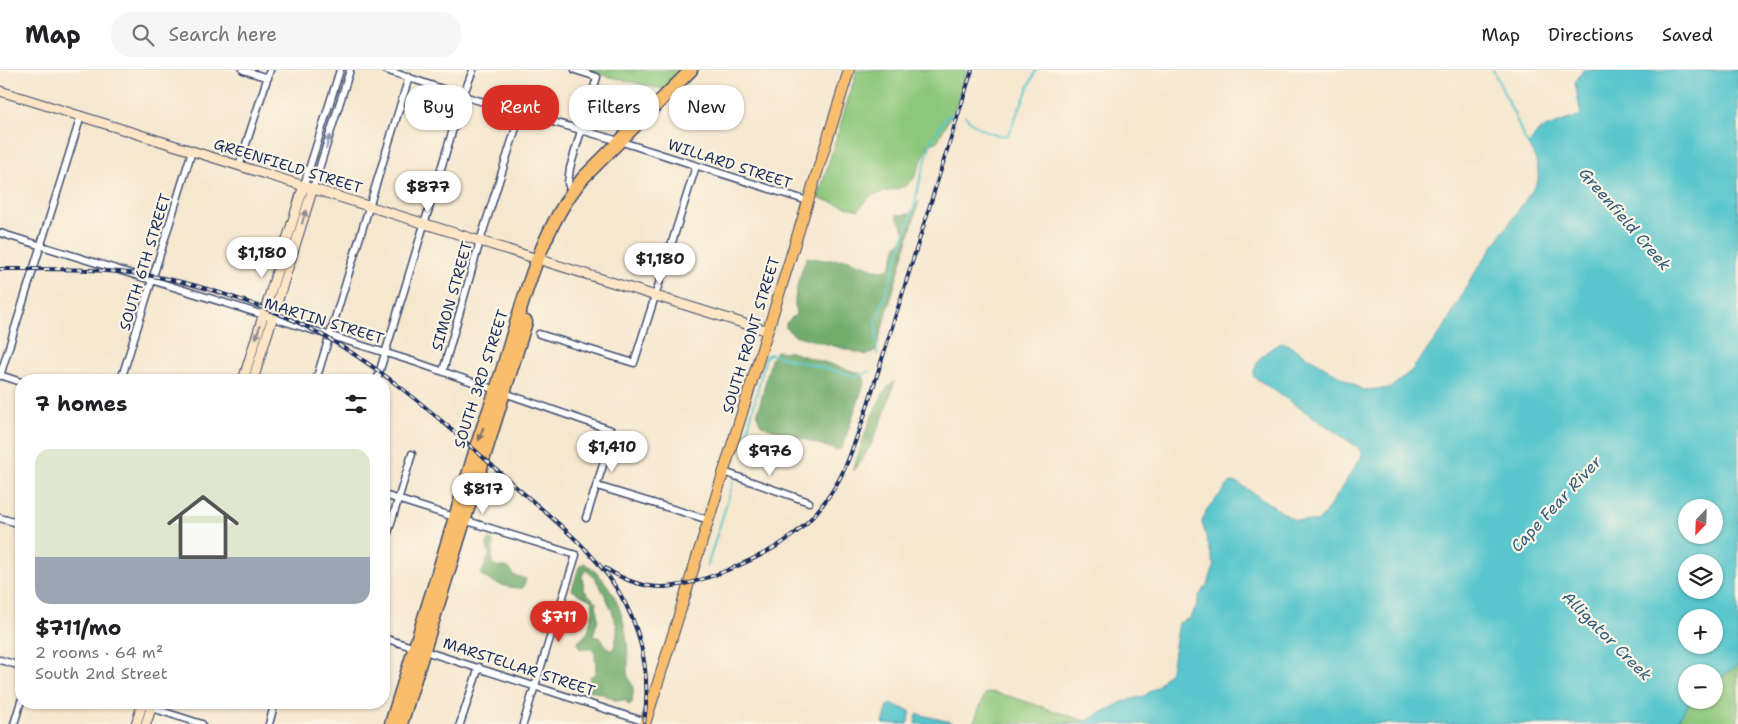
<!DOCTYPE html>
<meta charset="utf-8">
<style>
:root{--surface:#fff;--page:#f6f6f6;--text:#202124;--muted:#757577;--line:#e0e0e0;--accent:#d93025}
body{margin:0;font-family:"Shantell Sans",sans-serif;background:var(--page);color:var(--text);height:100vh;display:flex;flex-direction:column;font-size:19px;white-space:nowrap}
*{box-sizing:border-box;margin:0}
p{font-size:16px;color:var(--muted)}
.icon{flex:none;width:28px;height:28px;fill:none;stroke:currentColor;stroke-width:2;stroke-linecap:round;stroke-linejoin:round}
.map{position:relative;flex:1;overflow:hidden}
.sheet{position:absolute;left:15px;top:304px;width:375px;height:335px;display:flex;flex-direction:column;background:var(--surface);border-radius:20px;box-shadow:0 1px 4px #0004}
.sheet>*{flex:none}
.guide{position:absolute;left:405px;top:15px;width:475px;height:45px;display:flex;gap:10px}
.needle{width:32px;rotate:203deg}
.tools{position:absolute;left:1678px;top:429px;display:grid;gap:10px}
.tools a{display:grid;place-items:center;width:45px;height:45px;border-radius:50%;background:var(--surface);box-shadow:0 1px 4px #0004;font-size:25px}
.price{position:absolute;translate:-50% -42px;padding:0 11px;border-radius:18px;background:#fff;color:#222;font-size:16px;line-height:32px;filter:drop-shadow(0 1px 2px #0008)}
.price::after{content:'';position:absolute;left:50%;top:30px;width:15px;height:11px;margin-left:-8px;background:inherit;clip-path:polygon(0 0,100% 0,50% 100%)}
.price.current{background:var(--accent);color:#fff}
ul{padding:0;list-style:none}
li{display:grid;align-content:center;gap:10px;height:265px;padding:0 20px}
li span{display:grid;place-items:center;height:155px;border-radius:15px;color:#555}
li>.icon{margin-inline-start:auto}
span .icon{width:90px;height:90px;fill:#fffc;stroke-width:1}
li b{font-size:21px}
h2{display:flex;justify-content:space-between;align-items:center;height:60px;padding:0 20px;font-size:21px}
.tag{padding:0 18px;border-radius:20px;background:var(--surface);box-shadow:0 1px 4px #0004;font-size:18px;line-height:45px}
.tag.current{background:var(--accent);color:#fff}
header{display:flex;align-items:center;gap:30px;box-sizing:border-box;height:70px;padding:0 25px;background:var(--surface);border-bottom:1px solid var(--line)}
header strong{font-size:24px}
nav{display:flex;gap:28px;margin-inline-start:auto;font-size:18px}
.search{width:350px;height:45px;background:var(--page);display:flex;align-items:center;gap:12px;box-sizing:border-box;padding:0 18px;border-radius:20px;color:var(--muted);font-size:19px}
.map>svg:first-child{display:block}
</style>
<header>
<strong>Map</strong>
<div class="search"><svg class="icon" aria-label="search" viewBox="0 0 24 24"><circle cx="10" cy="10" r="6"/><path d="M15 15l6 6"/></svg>Search here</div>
<nav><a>Map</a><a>Directions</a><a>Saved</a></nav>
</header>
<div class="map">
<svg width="1738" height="654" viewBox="0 0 1738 654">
<rect width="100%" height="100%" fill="#fcf5e5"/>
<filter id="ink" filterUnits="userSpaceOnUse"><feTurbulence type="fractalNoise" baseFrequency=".02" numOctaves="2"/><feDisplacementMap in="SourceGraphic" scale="10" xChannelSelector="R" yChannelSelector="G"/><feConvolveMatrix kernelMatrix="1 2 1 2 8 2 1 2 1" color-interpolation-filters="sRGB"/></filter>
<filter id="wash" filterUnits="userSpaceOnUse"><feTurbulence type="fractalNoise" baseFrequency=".0096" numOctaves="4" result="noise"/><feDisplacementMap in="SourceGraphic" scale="20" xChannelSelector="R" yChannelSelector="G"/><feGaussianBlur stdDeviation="1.12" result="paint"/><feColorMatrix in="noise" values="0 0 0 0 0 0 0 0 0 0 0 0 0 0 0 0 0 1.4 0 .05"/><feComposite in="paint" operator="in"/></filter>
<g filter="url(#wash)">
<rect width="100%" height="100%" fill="#f6e7cf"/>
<!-- green -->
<path fill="#8dc77c" stroke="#547b6d" d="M580,0h119l-23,22z
M857,0h110l-11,35 -19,37 -8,2 -15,34 -8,8 -36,10 -12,14 -40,-12z
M1738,595v59h-63l17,-24h22v-17z
M991,622l21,5 74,24 -30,3h-83l12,-30z"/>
<!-- forest -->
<path fill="#72ac6c" stroke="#466e65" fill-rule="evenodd" d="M919,131l-43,149 -9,5 -73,-20 -8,-7v-5l10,-9c-4,-19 4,-39 11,-57l17,3 22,-1 34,12 10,-3 7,-22 9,-12 -10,-19 14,-1z
M776,281l15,1 71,22 3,7 -23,67 -6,2 -75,-25 -4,-9 14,-56z
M894,312c-5,22 -24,75 -42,89 10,-24 22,-75 42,-89z
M489,469l4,3c1,7 -3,17 0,23 9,4 17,-2 20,10l13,4 -3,9c-14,1 -31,-5 -42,-13l8,-20 -2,-11z
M584,493c33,21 43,59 44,95 1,5 -1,10 -1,15 1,6 5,9 6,15 1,4 -1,10 -1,15l-3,2 -4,-5 -8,1 -15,-7 -17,-5 6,-13 5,-2 -1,-22 -3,-3h-12l-2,-7 10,-10 5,-22 -1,-9 -20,-11 7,-23zM585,500c13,5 30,44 32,58 1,6 -2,14 -3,20l-3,2 -3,-1 -7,-11 -8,-2 5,-17 -2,-17 -12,-12 -2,-14z"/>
<!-- water -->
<path fill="#58c6cc" stroke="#3a7a95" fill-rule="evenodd" d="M1583,0h155v595l-24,18v-11h-28v28h6l-17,24h-619l30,-3 38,-20 20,-5 14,-10 13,-16 8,-47 11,-5 7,-13 2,-9 10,-14 5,-17 -12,-43 5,-13 24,-27 7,1 56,37 23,2 7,-7 38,-59 -3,-8 -106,-72c3,-18 13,-26 30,-34l80,48 27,-2 21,-17 33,-43 28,-51 66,-95c1,-17 -2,-23 -10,-37l11,-15 42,-15 -6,-32zM1686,438h28v27h-28zM1714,492v28h-28v-28zM1686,548h28v27h-28z
M890,634l20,7v5l-3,8h-24l5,-18z
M917,644l34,8 1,2h-37z"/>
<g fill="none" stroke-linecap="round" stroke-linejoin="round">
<!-- stream -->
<path stroke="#58c6cc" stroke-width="2" d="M1493,0l22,46 9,22 5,8
M965,46c8,10 30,22 43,19l28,-65
M877,285l-1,-32 37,-113 8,-34 11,-37 15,-23 1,-1 6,2
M743,380l23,-94 4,-2 88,23 12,-6
M707,497l27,-87"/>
</g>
</g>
<g filter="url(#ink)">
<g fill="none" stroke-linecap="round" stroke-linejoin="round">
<defs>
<path id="street" d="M243,0l25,8
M386,0l77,26 156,45 189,60
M239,96l31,-96
M304,115l36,-115
M313,118l37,-118
M571,122l-3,-9 2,-15 27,-91 -22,-7
M0,163l415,129 196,68 2,3 -1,4 -26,81
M539,264l95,29 62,-197
M443,301l37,-130 41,-129
M0,305l21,7
M0,306l81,-260
M121,310l71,-229
M316,310l93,-303
M377,310l86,-284 10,-26
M724,402l85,30
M597,416l112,34
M384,425l192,60 -53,169
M0,448l21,6
M384,476l28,-92
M384,568l262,84
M0,590l21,6
M133,632l69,22
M14,654l7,-23
M269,654l6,-22
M460,654l19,-57"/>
<path id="secondary" d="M0,21l768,240
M243,310l61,-195
M253,310l60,-192
M136,654l7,-22
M146,654l7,-22"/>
<path id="primary" d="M645,654l204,-654"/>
<path id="highway" d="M391,654c29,-91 56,-181 84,-272 6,-22 15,-43 22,-65 22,-69 39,-153 86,-209l108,-108
M401,654l125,-402"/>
</defs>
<!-- street casing -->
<use href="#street" stroke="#3c4b6f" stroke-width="9"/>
<!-- secondary casing -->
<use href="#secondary" stroke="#3c4b6f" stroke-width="11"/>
<!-- primary casing -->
<use href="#primary" stroke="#3c4b6f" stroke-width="12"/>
<!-- highway casing -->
<use href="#highway" stroke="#3c4b6f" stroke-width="15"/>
<!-- street -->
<use href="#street" stroke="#fff" stroke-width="6"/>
<!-- secondary -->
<use href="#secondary" stroke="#fde5c5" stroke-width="9"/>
<!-- primary -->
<use href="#primary" stroke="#f9be6d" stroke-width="10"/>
<!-- highway -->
<use href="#highway" stroke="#f9be6d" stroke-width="12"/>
<defs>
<path id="rail" d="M0,199c50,0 102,-1 152,7 38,6 76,19 112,32 97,36 175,110 251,178 40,35 87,70 111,119 19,36 24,80 18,119
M605,498c17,11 37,19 57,19 33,0 100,-29 127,-49 14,-10 27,-24 37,-38 19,-24 27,-54 38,-83l108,-347"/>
</defs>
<!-- rail casing -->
<use href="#rail" stroke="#1b2f5e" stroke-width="4"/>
<!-- rail -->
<use href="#rail" stroke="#fcf5e5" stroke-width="2" stroke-dasharray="5.5" stroke-linecap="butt"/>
</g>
<!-- one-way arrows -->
<defs><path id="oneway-solid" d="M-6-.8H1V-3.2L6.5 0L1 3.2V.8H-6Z" transform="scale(1.25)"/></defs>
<use fill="#8d97ae" href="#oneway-solid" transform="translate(328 72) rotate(-73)"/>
<g fill="#8c8a92">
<use href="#oneway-solid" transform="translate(304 147) rotate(-73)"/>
<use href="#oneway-solid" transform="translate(258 262) rotate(107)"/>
</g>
<use fill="#7f6f65" href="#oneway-solid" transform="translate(481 364) rotate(109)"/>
</g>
<g text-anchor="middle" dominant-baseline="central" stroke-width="4.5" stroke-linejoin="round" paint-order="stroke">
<!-- street labels -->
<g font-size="15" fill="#1b2f5e" stroke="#fcf5e5">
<text transform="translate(730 94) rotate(18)">WILLARD STREET</text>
<text transform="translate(288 96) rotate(17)">GREENFIELD STREET</text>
<text transform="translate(145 192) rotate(-73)">SOUTH 6TH STREET</text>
<text transform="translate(452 226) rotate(-74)">SIMON STREET</text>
<text transform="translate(324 251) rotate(17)">MARTIN STREET</text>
<text transform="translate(751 265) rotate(-73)">SOUTH FRONT STREET</text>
<text transform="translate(481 309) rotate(-72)">SOUTH 3RD STREET</text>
<text transform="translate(519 597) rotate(18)">MARSTELLAR STREET</text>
</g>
<!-- water labels -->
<g font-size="16" font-style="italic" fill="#2d5c7f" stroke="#fcf5e5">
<text transform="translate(1625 149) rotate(49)">Greenfield Creek</text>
<text transform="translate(1556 434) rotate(-47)">Cape Fear River</text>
<text transform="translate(1607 566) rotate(45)">Alligator Creek</text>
</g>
</g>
</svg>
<div class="tools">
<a><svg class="needle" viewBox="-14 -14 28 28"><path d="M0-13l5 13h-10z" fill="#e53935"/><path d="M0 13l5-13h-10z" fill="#757577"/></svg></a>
<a><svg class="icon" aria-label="layers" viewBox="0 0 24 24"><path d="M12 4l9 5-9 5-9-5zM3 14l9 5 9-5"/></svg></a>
<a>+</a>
<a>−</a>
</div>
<b class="price" style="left:428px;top:143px">$877</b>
<b class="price" style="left:262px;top:209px">$1,180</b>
<b class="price" style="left:660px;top:215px">$1,180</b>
<b class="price" style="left:612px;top:403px">$1,410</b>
<b class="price" style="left:770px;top:407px">$976</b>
<b class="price" style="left:483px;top:445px">$817</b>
<b class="price current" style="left:559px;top:573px">$711</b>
<div class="guide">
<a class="tag">Buy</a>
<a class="tag current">Rent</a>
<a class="tag">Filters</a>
<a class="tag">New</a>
</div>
<section class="sheet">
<h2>7 homes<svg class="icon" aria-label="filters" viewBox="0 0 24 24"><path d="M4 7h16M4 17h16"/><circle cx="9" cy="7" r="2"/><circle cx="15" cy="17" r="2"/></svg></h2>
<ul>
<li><span style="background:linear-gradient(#dfe7d0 70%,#9aa5b1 0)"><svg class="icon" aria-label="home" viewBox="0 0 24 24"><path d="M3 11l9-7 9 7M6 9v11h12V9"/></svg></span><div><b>$711/mo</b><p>2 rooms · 64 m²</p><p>South 2nd Street</p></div></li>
</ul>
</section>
</div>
